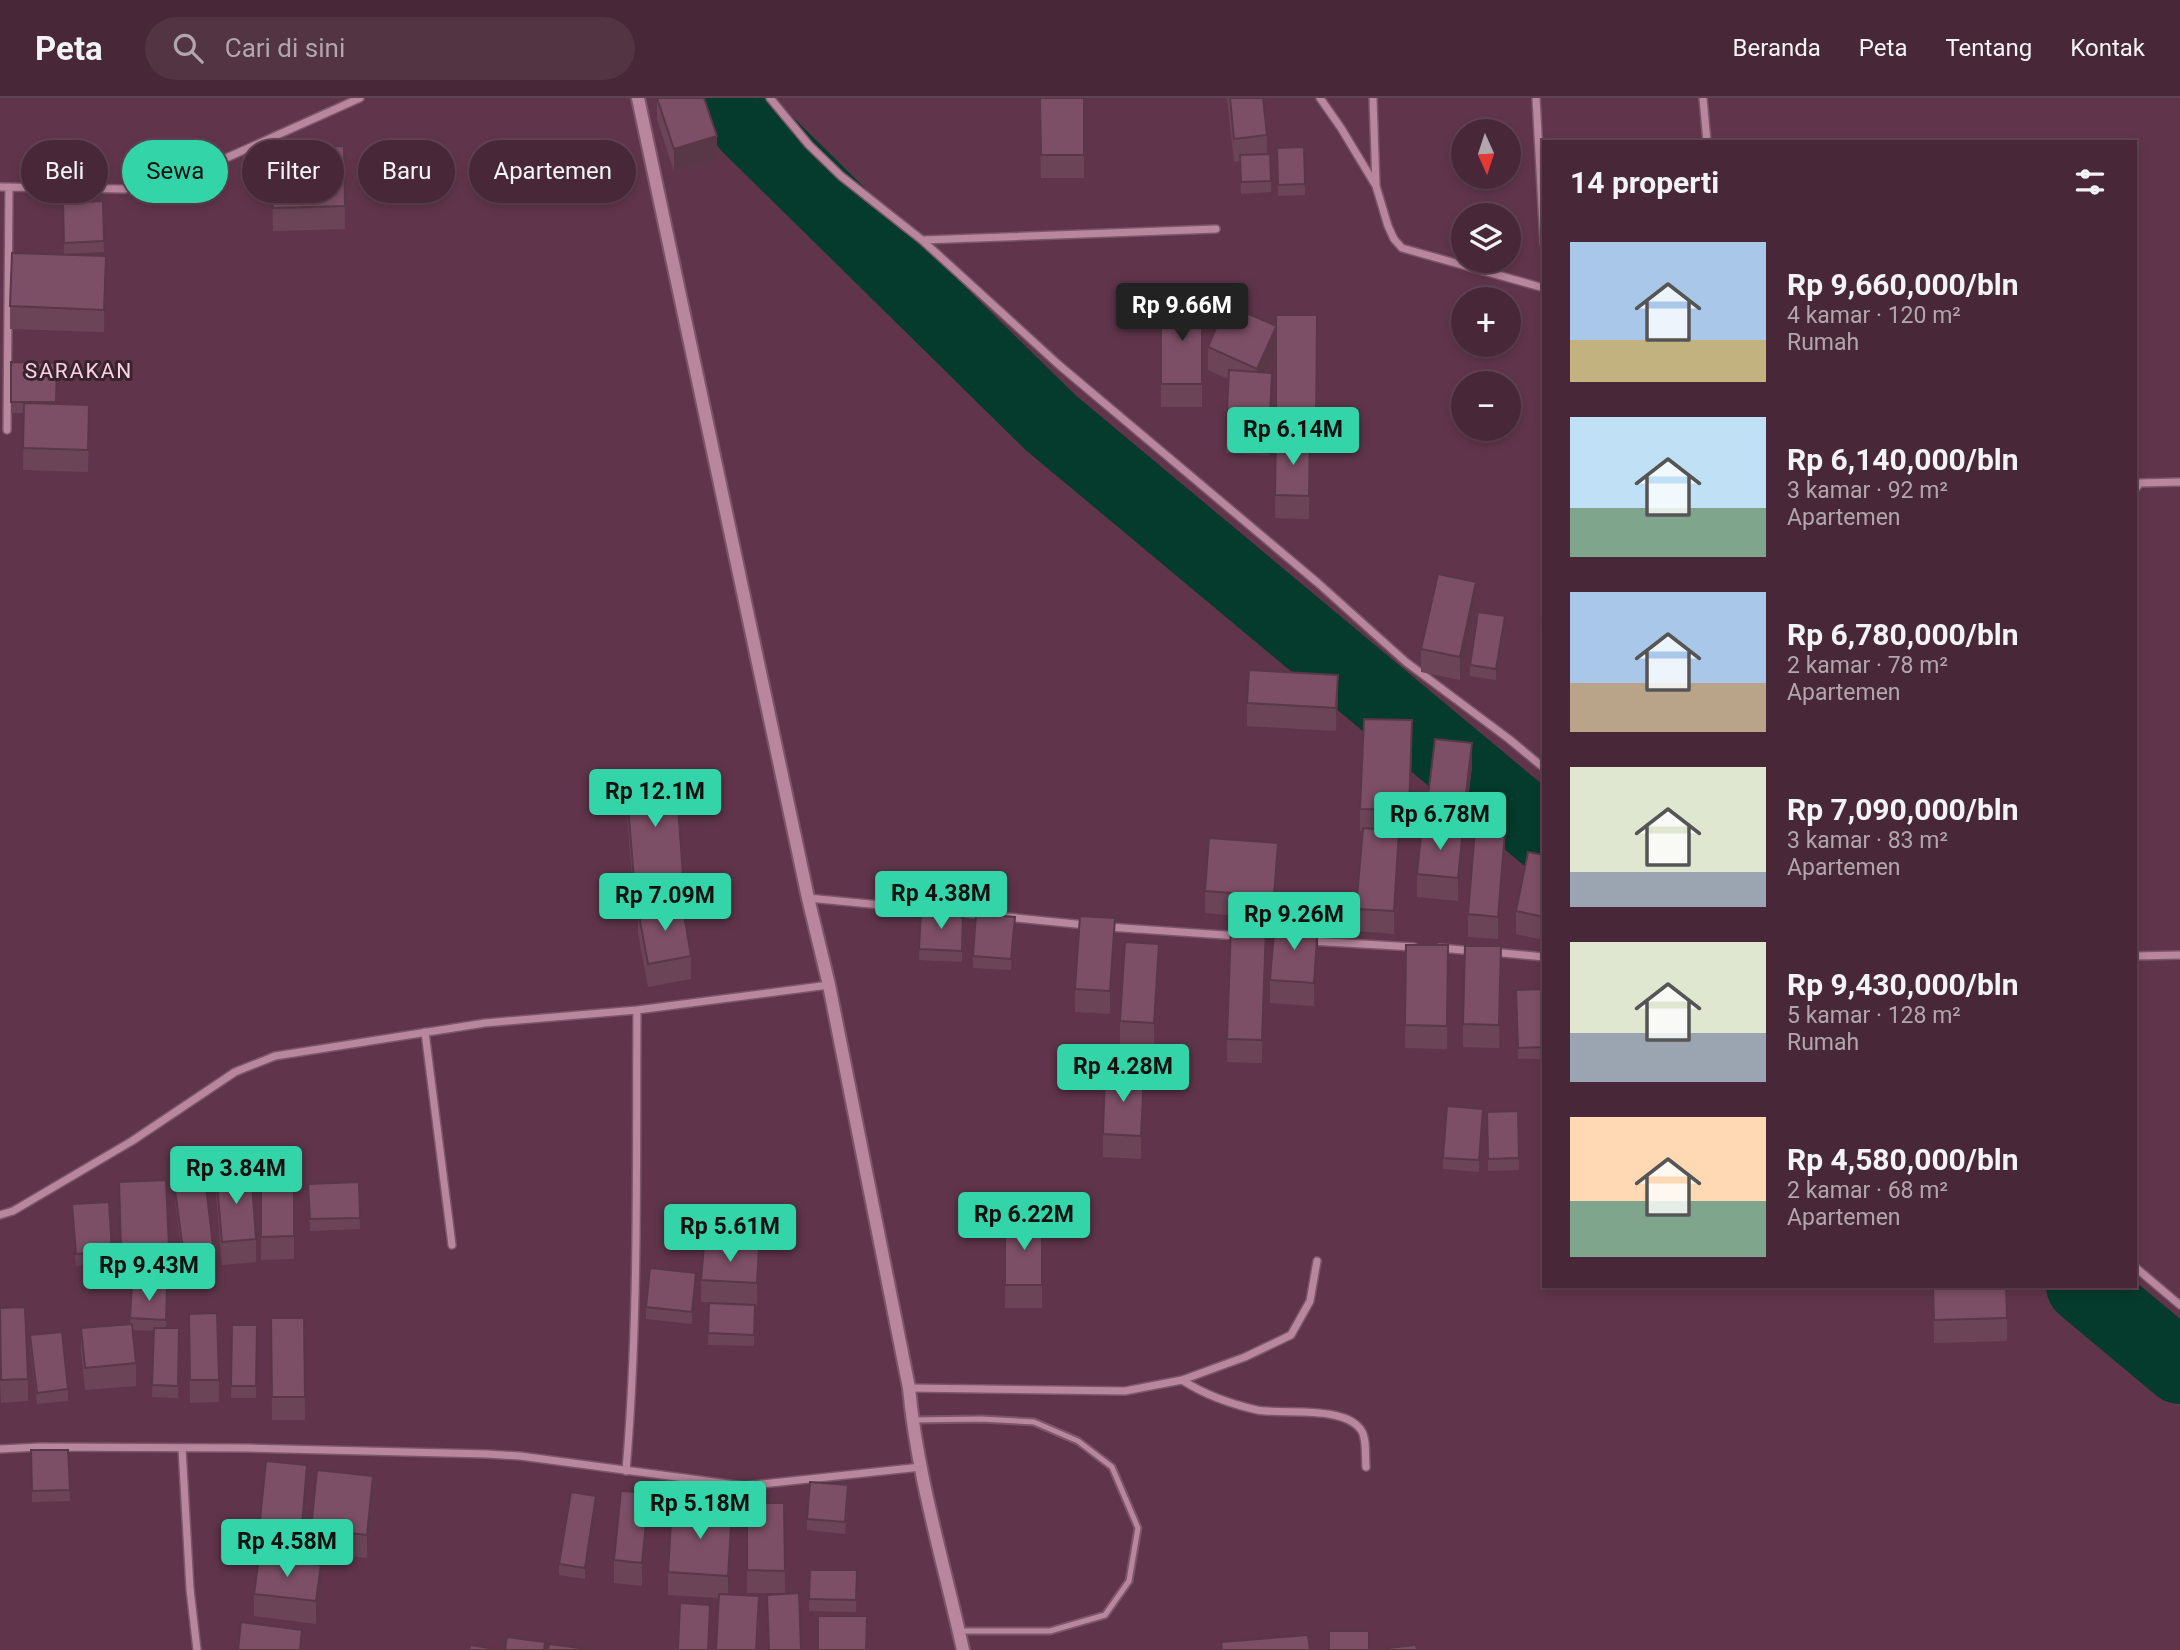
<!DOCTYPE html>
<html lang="id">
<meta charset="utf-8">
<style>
:root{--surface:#482838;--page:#523443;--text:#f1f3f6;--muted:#b1a6ae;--line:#604453;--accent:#33d4a8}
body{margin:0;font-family:Roboto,sans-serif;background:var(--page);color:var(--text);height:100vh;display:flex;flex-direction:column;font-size:26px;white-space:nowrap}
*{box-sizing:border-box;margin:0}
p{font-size:23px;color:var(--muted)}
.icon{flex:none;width:38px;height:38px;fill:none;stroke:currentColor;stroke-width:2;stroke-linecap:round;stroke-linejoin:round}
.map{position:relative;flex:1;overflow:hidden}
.sheet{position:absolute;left:1542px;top:42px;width:595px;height:1148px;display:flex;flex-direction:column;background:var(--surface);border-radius:0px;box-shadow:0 4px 10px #0003,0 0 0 2px var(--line)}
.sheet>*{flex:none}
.guide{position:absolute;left:21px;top:42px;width:665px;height:63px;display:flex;gap:14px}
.needle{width:46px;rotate:177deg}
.buttons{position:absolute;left:1451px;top:21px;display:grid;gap:14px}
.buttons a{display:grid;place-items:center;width:70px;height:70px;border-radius:50%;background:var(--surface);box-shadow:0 4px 10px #0003,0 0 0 2px var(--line);font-size:35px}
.price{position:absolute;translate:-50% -60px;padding:0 16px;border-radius:7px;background:var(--accent);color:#111;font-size:23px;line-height:46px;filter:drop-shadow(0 2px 4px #0008)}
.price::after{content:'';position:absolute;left:50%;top:42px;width:21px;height:16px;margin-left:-10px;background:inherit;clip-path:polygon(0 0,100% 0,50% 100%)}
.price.active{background:#222;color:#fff}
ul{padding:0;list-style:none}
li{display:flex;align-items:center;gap:21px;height:175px;padding:0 28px}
li span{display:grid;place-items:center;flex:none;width:196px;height:140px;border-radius:0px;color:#555}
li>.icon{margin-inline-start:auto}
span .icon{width:84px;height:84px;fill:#fffc;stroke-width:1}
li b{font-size:30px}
h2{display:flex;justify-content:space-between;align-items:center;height:84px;padding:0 28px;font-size:30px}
.pill{padding:0 24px;border-radius:32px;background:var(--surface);box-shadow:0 4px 10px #0003,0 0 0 2px var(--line);font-size:24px;line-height:63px}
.pill.active{background:var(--accent);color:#111}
header{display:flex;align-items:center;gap:42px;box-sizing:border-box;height:98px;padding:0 35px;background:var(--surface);border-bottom:2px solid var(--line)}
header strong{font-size:33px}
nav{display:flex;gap:38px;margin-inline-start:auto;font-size:24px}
.search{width:490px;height:63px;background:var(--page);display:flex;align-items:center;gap:18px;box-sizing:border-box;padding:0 24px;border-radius:38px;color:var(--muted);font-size:26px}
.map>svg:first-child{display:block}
</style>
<header>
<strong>Peta</strong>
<div class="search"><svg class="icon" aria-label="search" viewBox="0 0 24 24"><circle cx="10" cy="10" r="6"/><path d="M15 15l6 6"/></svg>Cari di sini</div>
<nav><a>Beranda</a><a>Peta</a><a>Tentang</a><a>Kontak</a></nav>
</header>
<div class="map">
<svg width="2180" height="1552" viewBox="0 0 2180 1552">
<rect width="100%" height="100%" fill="#60354b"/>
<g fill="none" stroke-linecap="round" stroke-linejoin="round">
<!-- river -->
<path stroke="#043b2c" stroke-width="74" d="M733,0l15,27 303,298 493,411
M2083,1188l97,81"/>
<defs>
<path id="service" d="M912,1322l69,-1 53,3 44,19 34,26 26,61 -9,53 -24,34 -55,16h-90"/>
<path id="minor" d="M770,0l39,47 32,31 81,64 294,-11
M1320,0l21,30 35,58 12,40 6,13 8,9 142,40
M1373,0l3,87
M1536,0l8,145
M1703,0l4,44
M0,89l124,2 32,-5 30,-8 174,-78
M922,142l137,125 259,218 88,79 103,77 35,29
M7,332l2,-243
M2135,391l5,-6 40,-1
M808,800l177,17
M1007,819l79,8
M1108,829l131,9
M1311,843l103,6
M1440,850l33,3
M1492,854l52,5
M2135,858l45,-1
M425,934l27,213
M0,1117l13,-4 119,-70 103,-69 40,-16 210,-33 152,-13 192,-25
M2135,1169l45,38
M1182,1282c23,15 49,24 75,30 27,5 87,-5 104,20 6,8 4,27 5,37
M909,1290l216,3 57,-11 63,-23 46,-22 19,-34 7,-40
M182,1350l8,141 7,61
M0,1351l40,-2 208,1 239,6 33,2 224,30 177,-19
M626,1373c13,-153 10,-307 11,-461"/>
<path id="tertiary" d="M638,0l170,800 21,87 80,403c8,88 35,175 54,262"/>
</defs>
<!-- service casing -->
<use href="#service" stroke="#7b5669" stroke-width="9"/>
<!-- minor casing -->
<use href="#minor" stroke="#7b5669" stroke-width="10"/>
<!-- tertiary casing -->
<use href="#tertiary" stroke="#7b5669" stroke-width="16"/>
<!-- service -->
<use href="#service" stroke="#b8869d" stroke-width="5"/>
<!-- minor -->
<use href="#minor" stroke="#b8869d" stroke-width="7"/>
<!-- tertiary -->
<use href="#tertiary" stroke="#b8869d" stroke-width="12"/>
</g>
<!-- wall -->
<path fill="#6c4458" d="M657,0l60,61 -43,13 -17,-53z
M1039,0h45v80h-43z
M1227,0h36l4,37v19l4,27v11l-30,2 -1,-33 -6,1z
M344,48l1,83 -72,2 -2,-84z
M1304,49l1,48 -27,1 -1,-48z
M103,103l1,51 -40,2 -1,-51z
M106,181l-2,53 -94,-3v-23z
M1161,204h41v105h-41z
M1317,217l-1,131h-6l-1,73 -34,-1 1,-168 -10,22 6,23 -3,61 -43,-3 2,-74 -20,-9v-23l68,-21z
M11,264l46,1 -1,41 33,24 -1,44 -65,-2 1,-57h-13z
M1476,507l-16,75 -39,-8v-23z
M1540,519h4v84l-4,-61z
M1505,530l-9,52 -26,-4v-11z
M1338,599l-2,34 -89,-5v-23z
M1544,623v27h-2v-23z
M1412,645l-3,90h-10v21l-5,80 -38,-3v-22l6,-78h-2v-22z
M1472,668l-9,75v11l-5,49 -41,-4v-23l9,-48v-13z
M626,683l57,95v23l-49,4 -8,-99z
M1505,757l-7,84 -30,-2v-23z
M1544,757v85l-28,-6v-23z
M1278,767l-4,54 -69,-6v-22z
M638,812l53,46v23l-43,8 -10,-54z
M921,813l42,2 -1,49 -43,-2z
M1015,830l-4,42 -38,-2v-12z
M1115,843l-5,73 -35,-2v-23z
M1406,847h42l-1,104 -42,-1z
M1318,848l-4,60 -44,-3v-23z
M1266,851l-4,114 -35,-1v-23z
M1159,869l-5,79 -34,-2v-23z
M1501,871l-2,79 -36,-1v-23z
M1544,891v70h-26l-2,-69z
M1144,999l-3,62 -38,-2v-23z
M1518,1013l1,59 -31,1 -1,-59z
M1483,1022l-4,52 -36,-3v-11z
M216,1075l40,66v23l-34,3 -6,-70z
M294,1077v84l-33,1v-84z
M119,1084l50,65v23l-48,2z
M359,1084l1,47 -50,2 -2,-47z
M175,1092l38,56v12l-30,4 -8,-60z
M72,1106l40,48v11l-36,3z
M1005,1121h37v89h-37z
M759,1173l-2,35 -2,-1 -1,41 -46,-1 1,-42 23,1 -31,-2v-22z
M132,1187l35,2 -1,41h13l-1,70 -26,-1 2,-66 -21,-1 3,33v23l-51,4 -4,-39v-23l49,-3z
M696,1187l-4,39 -46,-5v-12z
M1933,1188l74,32v23l-73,2z
M0,1210l28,71v22l-27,2 -1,-24z
M271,1220h33l1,102h-33z
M232,1227h25l-1,73h-25z
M30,1237l38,54v12l-31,3 -7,-58z
M189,1239l30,43v22l-29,1z
M31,1352h37l2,51 -38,1z
M307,1390l-5,59 -42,-4v-23z
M848,1399l-3,37 -38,-4v-11z
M373,1401l-6,59 -56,-6v-23z
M747,1405h37l1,90h-38z
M596,1409l-11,72 -26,-4v-11z
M649,1418l-7,70 -28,-3v-23z
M732,1434l-4,62 31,24 -2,32h-41l3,-52 -51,-3v-23z
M810,1472h47l-1,42 -47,-1z
M321,1490l-5,36 -62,-8v-22z"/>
<!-- shaded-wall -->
<path fill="#583747" d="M717,38v23l-43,13v-23z
M106,158v23l-2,53v-22z
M1276,229v23l-19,41v-22z
M1272,275v22l-3,61v-23z
M1476,484v23l-16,75v-23z
M1505,518v12l-9,52v-11z
M1338,577v22l-2,34v-23z
M1412,622v23l-3,90v-23z
M1472,645v23l-9,75v-23z
M1463,732v22l-5,49v-23z
M1399,733v23l-5,80v-23z
M1505,734v23l-7,84v-22z
M1278,745v22l-4,54v-23z
M1015,819v11l-4,42v-11z
M1115,820v23l-5,73v-23z
M1318,825v23l-4,60v-23z
M1266,828v23l-4,114v-23z
M1159,846v23l-5,79v-23z
M1144,976v23l-3,62v-23z
M1483,1011v11l-4,52v-12z
M759,1150v23l-2,35v-23z
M696,1175v12l-4,39v-12z
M307,1367v23l-5,59v-22z
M373,1378v23l-6,59v-23z
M649,1395v23l-7,70v-23z
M596,1398v11l-11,72v-11z
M732,1411v23l-4,66v-22z
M321,1467v23l-5,36v-23z
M759,1498l-2,54h-1z"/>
<!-- building -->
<path fill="#7d4f66" stroke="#583747" stroke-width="2" d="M657,0h47l13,38 -43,13z
M1040,0h44v57h-43z
M1230,0h33l4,37 -33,4z
M344,48l1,60 -72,2 -2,-61z
M1304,49l1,37 -27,1 -1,-37z
M1270,56l1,27 -30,1 -1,-27z
M103,103l1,40 -40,2 -1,-40z
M12,155l94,3 -2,54 -94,-4z
M1161,204h41v82h-41z
M1226,206l50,22v-11h41l-1,108h-40v-96l-19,42 -49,-22z
M11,264l46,1 -1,39h-45z
M1229,272l43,3 -3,60 -43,-2z
M24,305l65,2 -1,45 -65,-2z
M1276,340h34l-1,58 -34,-1z
M1438,476l38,8 -16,75 -39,-8z
M1478,514l27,4 -9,53 -26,-4z
M1540,519h4v61h-1z
M1249,572l89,5 -2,33 -89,-5z
M1364,621l48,1 -3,90 -49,-1z
M1435,641l37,4 -9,75 -37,-5z
M676,680l7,98 -49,4 -8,-99z
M1422,728l41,4 -5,48 -41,-4z
M1363,730l36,3 -5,80 -38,-2z
M1475,732l30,2 -7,85 -30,-3z
M1209,740l69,5 -4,53 -69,-5z
M1528,754l16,3v62l-28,-6z
M682,804l9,54 -43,8 -10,-54z
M921,813l42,2 -1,38 -43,-2z
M976,816l39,3 -4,42 -38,-3z
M1080,818l35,2 -5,73 -35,-2z
M1275,822l43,3 -4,60 -44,-3z
M1231,827l35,1 -4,114 -35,-1z
M1125,844l34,2 -5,79 -34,-2z
M1406,847h42l-1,81 -42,-1z
M1465,848h36l-2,79 -36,-1z
M1544,891v58l-26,1 -2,-58z
M1105,974l39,2 -3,62 -38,-2z
M1447,1008l36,3 -4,51 -36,-2z
M1518,1013l1,47 -31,1 -1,-47z
M251,1071l5,70 -34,3 -6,-69z
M294,1077v61l-33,1v-61z
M166,1082l3,67 -48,2 -2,-67z
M359,1084l1,36 -50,1 -2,-35z
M206,1088l7,60 -30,4 -8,-60z
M109,1104l3,50 -36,2 -4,-50z
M1005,1121h37v66h-37z
M704,1147l55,3 -2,35 -56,-3z
M650,1170l46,5 -4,39 -46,-5z
M132,1187l35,2 -1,33 -36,-2z
M1933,1188h73l1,32 -73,2z
M709,1205l46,2 -1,30 -46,-2z
M25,1209l3,72 -27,1 -1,-72z
M217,1215l2,67h-29l-1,-66z
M271,1220h33l1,79h-33z
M132,1226l4,39 -51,5 -4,-40z
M232,1227h25l-1,61h-25z
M154,1230h25l-1,58 -26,-1z
M62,1234l6,57 -31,4 -7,-58z
M31,1352h37l2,40 -38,1z
M266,1363l41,4 -5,60 -42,-5z
M317,1372l56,6 -6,59 -56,-6z
M810,1384l38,3 -3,37 -38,-3z
M621,1393l28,2 -7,70 -28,-3z
M571,1394l25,4 -11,72 -26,-4z
M747,1405h37l1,68 -38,-1z
M672,1408l60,3 -4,67 -60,-4z
M259,1459l62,8 -5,36 -62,-7z
M810,1472h47l-1,30 -47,-1z
M799,1495l2,57h-32l-2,-55z
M719,1496l40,2 -3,54h-40z
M680,1505l30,2 -2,45h-30z
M818,1518h49l-1,34h-48z
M241,1524l61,8 -2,20h-62z
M1329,1533h40v19h-40z
M1308,1537l2,15h-88l-1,-8z
M507,1539l38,5 -1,8h-39z
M549,1546l46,6h-47z
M470,1547l32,5h-33z
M1416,1547l1,5h-38v-1z"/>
<g text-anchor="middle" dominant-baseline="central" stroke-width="6" stroke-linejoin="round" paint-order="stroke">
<!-- quarter labels -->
<g font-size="21" letter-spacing="2" fill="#fdd1e5" stroke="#39242e">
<text x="79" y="273">SARAKAN</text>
</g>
</g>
</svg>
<div class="buttons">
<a><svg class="needle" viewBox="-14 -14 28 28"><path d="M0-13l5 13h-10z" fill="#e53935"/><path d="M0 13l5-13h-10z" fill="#b1a6ae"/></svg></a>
<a><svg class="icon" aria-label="layers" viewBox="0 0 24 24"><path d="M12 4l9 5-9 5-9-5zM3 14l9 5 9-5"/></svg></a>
<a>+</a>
<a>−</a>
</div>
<b class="price active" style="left:1182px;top:245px">Rp 9.66M</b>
<b class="price" style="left:1293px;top:369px">Rp 6.14M</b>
<b class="price" style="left:655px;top:731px">Rp 12.1M</b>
<b class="price" style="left:1440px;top:754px">Rp 6.78M</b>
<b class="price" style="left:941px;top:833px">Rp 4.38M</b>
<b class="price" style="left:665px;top:835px">Rp 7.09M</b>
<b class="price" style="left:1294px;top:854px">Rp 9.26M</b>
<b class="price" style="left:1123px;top:1006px">Rp 4.28M</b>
<b class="price" style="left:236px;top:1108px">Rp 3.84M</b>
<b class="price" style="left:1024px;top:1154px">Rp 6.22M</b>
<b class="price" style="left:730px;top:1166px">Rp 5.61M</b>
<b class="price" style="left:149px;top:1205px">Rp 9.43M</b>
<b class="price" style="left:700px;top:1443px">Rp 5.18M</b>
<b class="price" style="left:287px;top:1481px">Rp 4.58M</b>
<div class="guide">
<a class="pill">Beli</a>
<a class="pill active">Sewa</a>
<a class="pill">Filter</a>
<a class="pill">Baru</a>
<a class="pill">Apartemen</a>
</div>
<section class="sheet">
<h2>14 properti<svg class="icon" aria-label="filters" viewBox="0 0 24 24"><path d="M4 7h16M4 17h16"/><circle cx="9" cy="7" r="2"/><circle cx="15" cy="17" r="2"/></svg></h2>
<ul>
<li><span style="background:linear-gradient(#a9c7e8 70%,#c2b280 0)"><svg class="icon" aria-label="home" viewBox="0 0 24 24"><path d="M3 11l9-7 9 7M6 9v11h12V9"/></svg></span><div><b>Rp 9,660,000/bln</b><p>4 kamar · 120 m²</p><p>Rumah</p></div></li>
<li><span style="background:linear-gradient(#bfe0f5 65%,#7fa58c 0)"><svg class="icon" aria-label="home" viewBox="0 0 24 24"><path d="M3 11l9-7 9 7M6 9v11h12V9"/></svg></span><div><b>Rp 6,140,000/bln</b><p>3 kamar · 92 m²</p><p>Apartemen</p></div></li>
<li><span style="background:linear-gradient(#a9c7e8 65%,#b9a48a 0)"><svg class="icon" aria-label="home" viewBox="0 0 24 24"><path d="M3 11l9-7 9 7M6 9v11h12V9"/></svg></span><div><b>Rp 6,780,000/bln</b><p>2 kamar · 78 m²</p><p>Apartemen</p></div></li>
<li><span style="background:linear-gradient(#dfe7d0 75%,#9aa5b1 0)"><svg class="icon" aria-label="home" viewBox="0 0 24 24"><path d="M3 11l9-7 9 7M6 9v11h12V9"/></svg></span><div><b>Rp 7,090,000/bln</b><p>3 kamar · 83 m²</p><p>Apartemen</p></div></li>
<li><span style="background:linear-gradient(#dfe7d0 65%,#9aa5b1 0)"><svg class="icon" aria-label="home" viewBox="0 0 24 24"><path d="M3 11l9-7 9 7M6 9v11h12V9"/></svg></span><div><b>Rp 9,430,000/bln</b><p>5 kamar · 128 m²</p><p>Rumah</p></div></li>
<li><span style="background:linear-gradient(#ffd9b3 60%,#7fa58c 0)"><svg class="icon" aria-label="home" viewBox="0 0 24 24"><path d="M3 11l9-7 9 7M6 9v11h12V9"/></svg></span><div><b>Rp 4,580,000/bln</b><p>2 kamar · 68 m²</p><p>Apartemen</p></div></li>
</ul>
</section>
</div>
